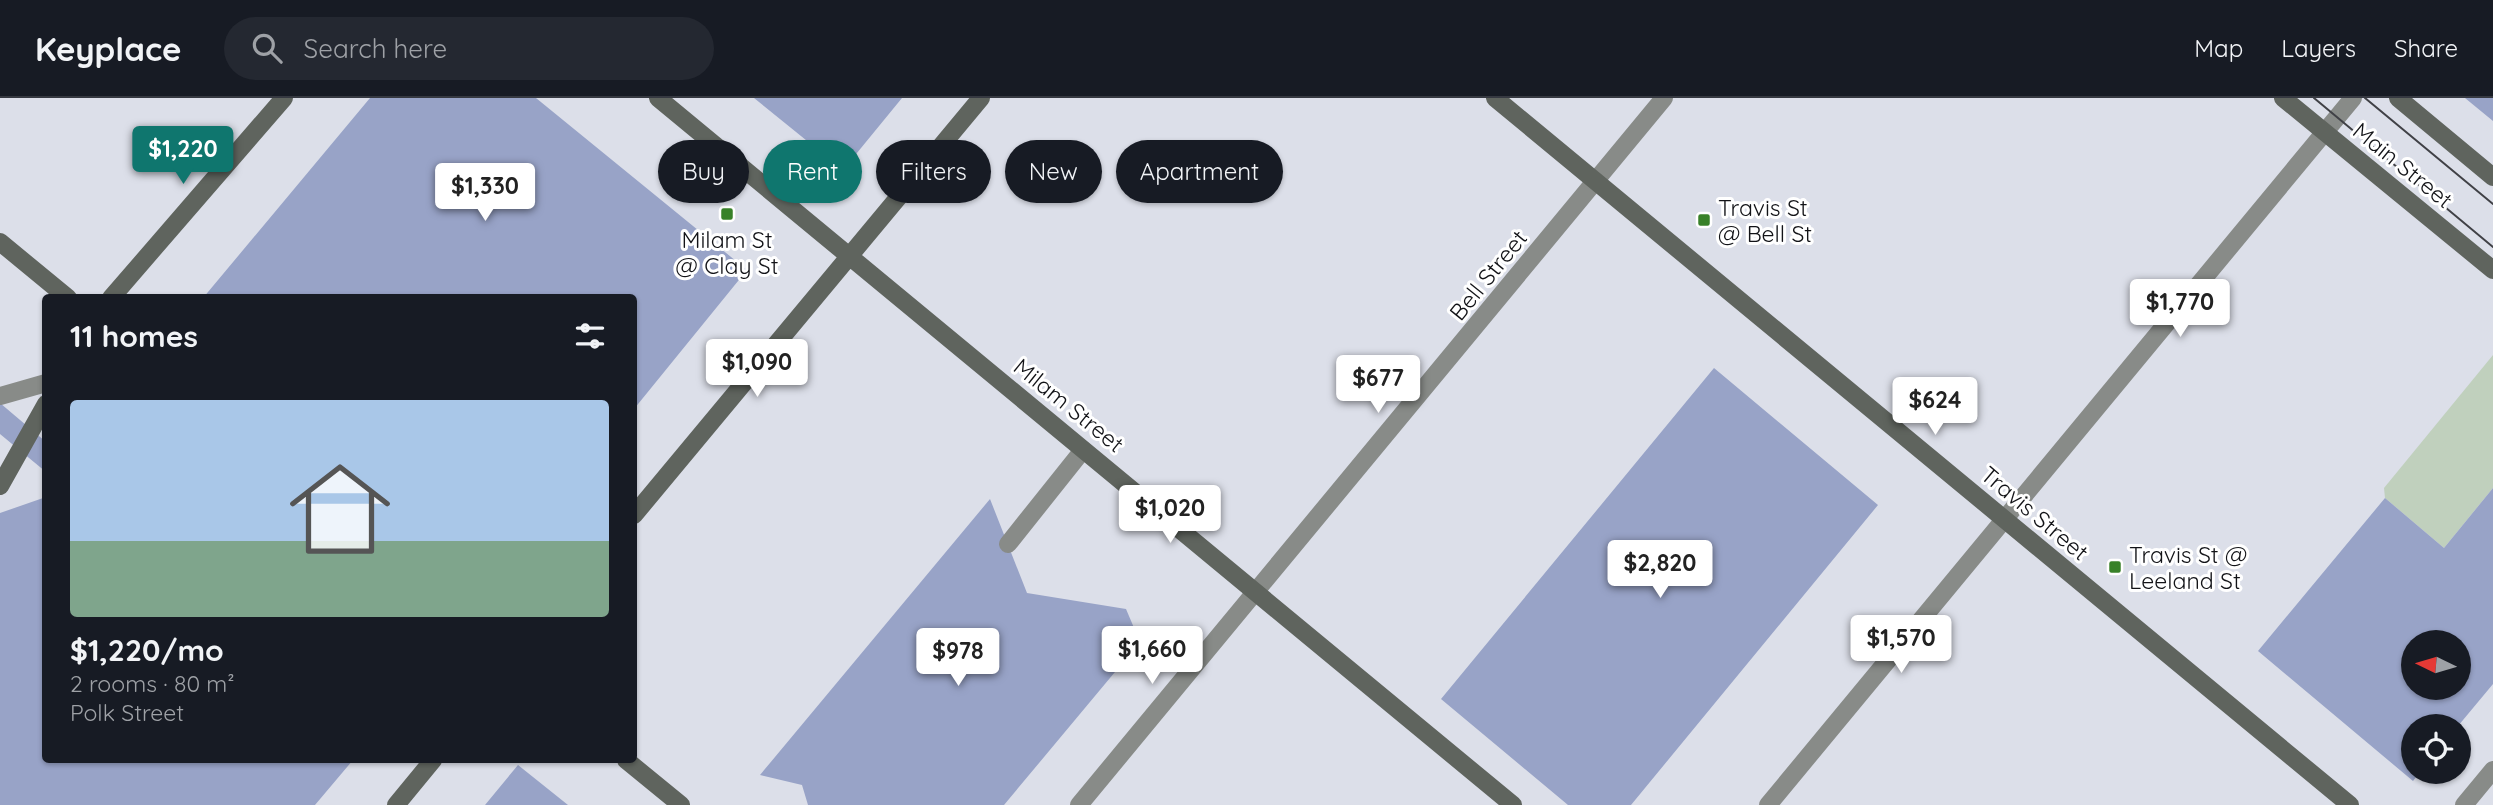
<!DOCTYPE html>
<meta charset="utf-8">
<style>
:root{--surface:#171b24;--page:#242831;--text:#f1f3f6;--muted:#9ea1a6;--line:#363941;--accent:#0f766e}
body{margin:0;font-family:Quicksand,sans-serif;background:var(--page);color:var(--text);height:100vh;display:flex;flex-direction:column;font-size:26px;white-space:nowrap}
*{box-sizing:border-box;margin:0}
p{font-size:23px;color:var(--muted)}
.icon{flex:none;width:38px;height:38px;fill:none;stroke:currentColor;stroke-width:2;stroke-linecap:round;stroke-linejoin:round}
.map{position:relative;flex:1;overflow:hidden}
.side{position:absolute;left:42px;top:196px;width:595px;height:469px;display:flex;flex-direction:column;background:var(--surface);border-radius:7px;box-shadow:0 2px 5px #0004}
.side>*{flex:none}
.banner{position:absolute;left:658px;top:42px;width:665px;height:63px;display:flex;gap:14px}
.needle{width:46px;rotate:275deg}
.tools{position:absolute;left:2401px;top:532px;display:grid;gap:14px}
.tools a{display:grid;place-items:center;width:70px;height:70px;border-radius:50%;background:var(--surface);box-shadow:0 2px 5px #0004;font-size:35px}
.price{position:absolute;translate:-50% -60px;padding:0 16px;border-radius:7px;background:#fff;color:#222;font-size:23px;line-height:46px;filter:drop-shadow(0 2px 4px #0008)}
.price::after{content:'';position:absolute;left:50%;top:42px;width:21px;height:16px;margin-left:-10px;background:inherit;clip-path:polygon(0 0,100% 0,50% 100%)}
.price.on{background:var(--accent);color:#fff}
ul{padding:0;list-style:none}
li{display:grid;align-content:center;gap:14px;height:371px;padding:0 28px}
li+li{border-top:2px solid var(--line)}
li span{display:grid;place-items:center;height:217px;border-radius:7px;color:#555}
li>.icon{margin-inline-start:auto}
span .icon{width:126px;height:126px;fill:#fffc;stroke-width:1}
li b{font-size:30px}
h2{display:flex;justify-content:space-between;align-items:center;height:84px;padding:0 28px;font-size:30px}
.chip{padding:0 24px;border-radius:32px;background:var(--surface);box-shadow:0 2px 5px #0004;font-size:24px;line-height:63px}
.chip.on{background:var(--accent);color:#fff}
header{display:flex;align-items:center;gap:42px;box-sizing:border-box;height:98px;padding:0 35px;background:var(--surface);border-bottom:2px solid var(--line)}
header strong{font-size:33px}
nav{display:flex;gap:38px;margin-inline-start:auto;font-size:24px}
.search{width:490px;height:63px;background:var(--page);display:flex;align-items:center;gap:18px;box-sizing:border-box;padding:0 24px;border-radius:38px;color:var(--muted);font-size:26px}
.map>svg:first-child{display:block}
</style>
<header>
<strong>Keyplace</strong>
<div class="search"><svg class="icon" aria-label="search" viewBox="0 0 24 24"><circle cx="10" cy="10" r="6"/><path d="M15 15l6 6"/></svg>Search here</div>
<nav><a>Map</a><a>Layers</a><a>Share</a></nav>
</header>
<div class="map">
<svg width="2493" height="707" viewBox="0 0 2493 707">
<rect width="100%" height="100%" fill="#dcdfe9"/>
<!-- green -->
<path fill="#c0d0bd" d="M2493,257v133l-49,60 -59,-50 -1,-10z"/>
<!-- building -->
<path fill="#98a3c7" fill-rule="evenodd" d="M370,0h166l211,172 -113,139v-111h-431z
M754,0h148l-59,72z
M2465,0h28v23z
M1714,270l164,137 -247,300h-63l-127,-106z
M0,305l46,39v30l-46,-38z
M2493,390v196l-35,42h-45v46h7l-7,9 -155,-130 127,-153 59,50zM2413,544h46v46h-46z
M46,399v263h307l-38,45h-315v-292z
M990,401l37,94 99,16 14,33 -136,163h-196l-6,-20 -42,-10z
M518,667l50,40h-83z"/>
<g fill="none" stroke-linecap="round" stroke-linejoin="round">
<!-- service -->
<path stroke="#888b88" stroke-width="18" d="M0,298l46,-13
M1008,446l75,-94"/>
<!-- tertiary -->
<path stroke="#888b88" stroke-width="18" d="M1079,707l585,-707
M1768,707l585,-707
M2464,707l29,-35"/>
<!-- secondary -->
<path stroke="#5f645e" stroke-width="18" d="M658,0l855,707
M1495,0l855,707
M2283,0l210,172
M2398,0l95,79
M0,144l68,56
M111,200l173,-200
M0,388l46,-82
M634,417l347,-417
M626,662l55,45
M396,707l37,-45"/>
<!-- tram -->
<path stroke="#404146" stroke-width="2" d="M2314,0l179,149
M2365,0l128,106"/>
</g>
<!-- markers -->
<g fill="#388129" stroke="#fff" stroke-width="2.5">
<rect x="720" y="109" width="14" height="14" rx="3.5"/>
<rect x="1697" y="115" width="14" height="14" rx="3.5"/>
<rect x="2108" y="462" width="14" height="14" rx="3.5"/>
</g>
<g text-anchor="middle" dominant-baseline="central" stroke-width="6" stroke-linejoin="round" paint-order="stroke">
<!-- street labels -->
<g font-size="23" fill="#121317" stroke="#fff">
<text transform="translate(2403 67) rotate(39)">Main Street</text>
<text transform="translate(1488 177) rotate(-51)">Bell Street</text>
<text transform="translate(1069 307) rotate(39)">Milam Street</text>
<text transform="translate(2035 415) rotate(40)">Travis Street</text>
</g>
<!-- poi labels -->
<g font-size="23" fill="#121317" stroke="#fff" text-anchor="start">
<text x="1718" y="109">Travis St<tspan x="1718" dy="26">@ Bell St</tspan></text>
<text x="727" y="141" text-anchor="middle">Milam St<tspan x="727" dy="26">@ Clay St</tspan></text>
<text x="2129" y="456">Travis St @<tspan x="2129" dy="26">Leeland St</tspan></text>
</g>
</g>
</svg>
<div class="tools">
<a><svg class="needle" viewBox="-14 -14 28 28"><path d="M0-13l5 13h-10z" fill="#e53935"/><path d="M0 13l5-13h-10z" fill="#9ea1a6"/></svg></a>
<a><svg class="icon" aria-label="locate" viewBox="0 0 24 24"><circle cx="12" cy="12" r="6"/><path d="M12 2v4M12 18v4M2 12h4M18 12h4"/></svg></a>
</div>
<b class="price on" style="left:183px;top:88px">$1,220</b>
<b class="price" style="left:485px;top:125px">$1,330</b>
<b class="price" style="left:2180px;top:241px">$1,770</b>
<b class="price" style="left:757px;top:301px">$1,090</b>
<b class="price" style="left:1378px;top:317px">$677</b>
<b class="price" style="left:1935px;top:339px">$624</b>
<b class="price" style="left:1170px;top:447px">$1,020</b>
<b class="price" style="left:1660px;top:502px">$2,820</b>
<b class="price" style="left:1901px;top:577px">$1,570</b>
<b class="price" style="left:1152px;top:588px">$1,660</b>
<b class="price" style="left:958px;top:590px">$978</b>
<div class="banner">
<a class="chip">Buy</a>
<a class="chip on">Rent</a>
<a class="chip">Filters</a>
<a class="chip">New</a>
<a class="chip">Apartment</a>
</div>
<section class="side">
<h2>11 homes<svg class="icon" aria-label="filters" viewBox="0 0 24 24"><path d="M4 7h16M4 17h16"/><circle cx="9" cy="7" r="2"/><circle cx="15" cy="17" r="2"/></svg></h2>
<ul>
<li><span style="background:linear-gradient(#a9c7e8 65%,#7fa58c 0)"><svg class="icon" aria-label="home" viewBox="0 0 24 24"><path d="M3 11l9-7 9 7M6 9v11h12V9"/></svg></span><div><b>$1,220/mo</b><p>2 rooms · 80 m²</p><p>Polk Street</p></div></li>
</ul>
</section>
</div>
